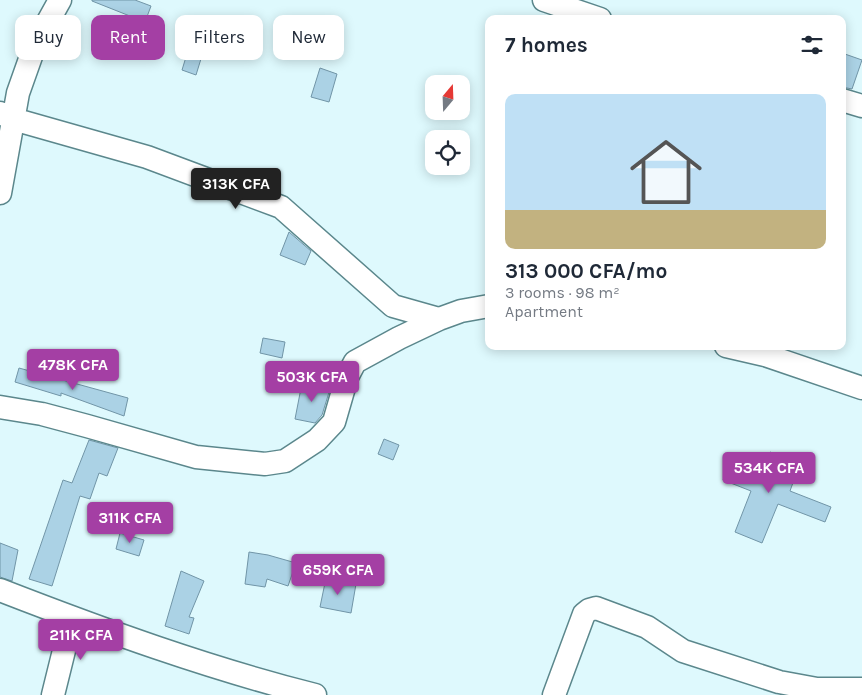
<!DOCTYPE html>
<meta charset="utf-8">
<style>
:root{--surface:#fff;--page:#f6f6f7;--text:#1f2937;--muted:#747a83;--line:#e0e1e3;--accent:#a43fa4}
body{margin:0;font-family:Karla,sans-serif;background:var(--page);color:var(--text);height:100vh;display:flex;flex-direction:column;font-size:19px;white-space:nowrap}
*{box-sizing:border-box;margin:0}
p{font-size:16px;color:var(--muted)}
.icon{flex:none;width:28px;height:28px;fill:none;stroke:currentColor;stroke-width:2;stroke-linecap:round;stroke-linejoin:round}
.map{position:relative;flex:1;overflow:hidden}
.details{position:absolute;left:485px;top:15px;width:361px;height:335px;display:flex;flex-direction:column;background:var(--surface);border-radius:10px;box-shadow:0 2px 12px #0003}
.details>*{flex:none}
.hud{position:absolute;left:15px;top:15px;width:395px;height:45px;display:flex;gap:10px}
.needle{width:32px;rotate:19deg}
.buttons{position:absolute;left:425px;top:75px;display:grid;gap:10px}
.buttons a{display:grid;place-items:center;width:45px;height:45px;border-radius:10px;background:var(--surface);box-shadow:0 2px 12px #0003;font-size:25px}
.price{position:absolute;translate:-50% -42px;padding:0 11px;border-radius:5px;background:var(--accent);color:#fff;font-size:16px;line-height:32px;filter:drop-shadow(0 1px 2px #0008)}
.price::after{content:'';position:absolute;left:50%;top:30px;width:15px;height:11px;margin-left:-8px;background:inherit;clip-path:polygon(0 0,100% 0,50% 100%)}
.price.active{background:#222;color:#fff}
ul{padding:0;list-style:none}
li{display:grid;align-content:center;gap:10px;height:265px;padding:0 20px}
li+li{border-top:1px solid var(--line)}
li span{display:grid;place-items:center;height:155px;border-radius:10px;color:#555}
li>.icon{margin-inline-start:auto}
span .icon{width:90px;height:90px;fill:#fffc;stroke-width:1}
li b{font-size:21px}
h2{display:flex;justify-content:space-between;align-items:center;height:60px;padding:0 20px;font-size:21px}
.pill{padding:0 18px;border-radius:10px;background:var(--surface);box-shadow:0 2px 12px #0003;font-size:18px;line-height:45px}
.pill.active{background:var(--accent);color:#fff}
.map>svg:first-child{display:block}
</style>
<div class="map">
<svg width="862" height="695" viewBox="0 0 862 695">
<rect width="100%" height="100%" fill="#def9fd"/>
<!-- building -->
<path fill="#abd2e5" stroke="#7195a7" d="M92,0h43l16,6 -6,16 -53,-21z
M190,44l14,5 -8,26 -14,-5z
M842,53l20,7 -10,29 -10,-2z
M320,68l17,6 -8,28 -18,-5z
M289,232l22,19 -6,14 -25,-10z
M263,338l22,4 -3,16 -22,-5z
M19,368l109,30 -4,18 -63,-23v3l-46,-14z
M302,383l28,6 -8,26 -7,8 -20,-4z
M384,439l15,6 -6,15 -15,-6z
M89,440l29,8 -11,28 -8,-3 -9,26 -10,-3 -28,90 -23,-7 34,-99 9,3z
M770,452l30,11 -10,28 41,16 -6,15 -47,-18 -16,39 -27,-11 16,-41 -28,-11 10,-25 31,12z
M120,533l24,7 -5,16 -23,-7z
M0,543l18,7 -6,31 -12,-4z
M249,552l19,3 28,8 -8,23 -21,-7 -2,8 -20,-3z
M181,571l23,10 -15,36 5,1 -5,16 -24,-8z
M326,578l30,6 -5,29 -31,-6z"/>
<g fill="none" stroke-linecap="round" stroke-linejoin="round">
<defs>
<path id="minor" d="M544,0l56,19
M842,100l20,6
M0,113l13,6 134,38 134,50 112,99 46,13
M0,193l18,-100 17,-48 25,-45
M726,346l39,9 97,33
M0,407l42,7 45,12 109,31 69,7 20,-3 32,-21 17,-18 13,-45 8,-15 44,-24 40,-19 22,-8 28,-5
M0,590c103,40 208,78 315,105
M53,695l19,-77
M554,695l30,-81 5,-4 7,-2 51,19 36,24 96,31 38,7h45"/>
</defs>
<!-- minor casing -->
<use href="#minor" stroke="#5b878c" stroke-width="25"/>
<!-- minor -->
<use href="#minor" stroke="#fff" stroke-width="22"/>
</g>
</svg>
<div class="buttons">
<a><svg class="needle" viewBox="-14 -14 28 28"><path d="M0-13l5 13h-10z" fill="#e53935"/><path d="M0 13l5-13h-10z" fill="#747a83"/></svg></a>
<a><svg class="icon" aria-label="locate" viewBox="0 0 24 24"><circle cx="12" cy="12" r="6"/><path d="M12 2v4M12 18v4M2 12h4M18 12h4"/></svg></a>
</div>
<b class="price active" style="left:236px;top:210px">313K CFA</b>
<b class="price" style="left:73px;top:391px">478K CFA</b>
<b class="price" style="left:312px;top:403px">503K CFA</b>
<b class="price" style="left:769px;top:494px">534K CFA</b>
<b class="price" style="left:130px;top:544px">311K CFA</b>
<b class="price" style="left:338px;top:596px">659K CFA</b>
<b class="price" style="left:81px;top:661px">211K CFA</b>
<div class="hud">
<a class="pill">Buy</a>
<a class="pill active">Rent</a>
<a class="pill">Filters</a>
<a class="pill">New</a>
</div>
<section class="details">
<h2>7 homes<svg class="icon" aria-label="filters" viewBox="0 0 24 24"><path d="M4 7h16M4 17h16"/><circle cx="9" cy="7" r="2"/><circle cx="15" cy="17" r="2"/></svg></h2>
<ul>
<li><span style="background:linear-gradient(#bfe0f5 75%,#c2b280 0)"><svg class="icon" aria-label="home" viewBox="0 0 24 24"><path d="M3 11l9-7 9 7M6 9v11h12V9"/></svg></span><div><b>313 000 CFA/mo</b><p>3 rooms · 98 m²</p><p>Apartment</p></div></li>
</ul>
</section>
</div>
